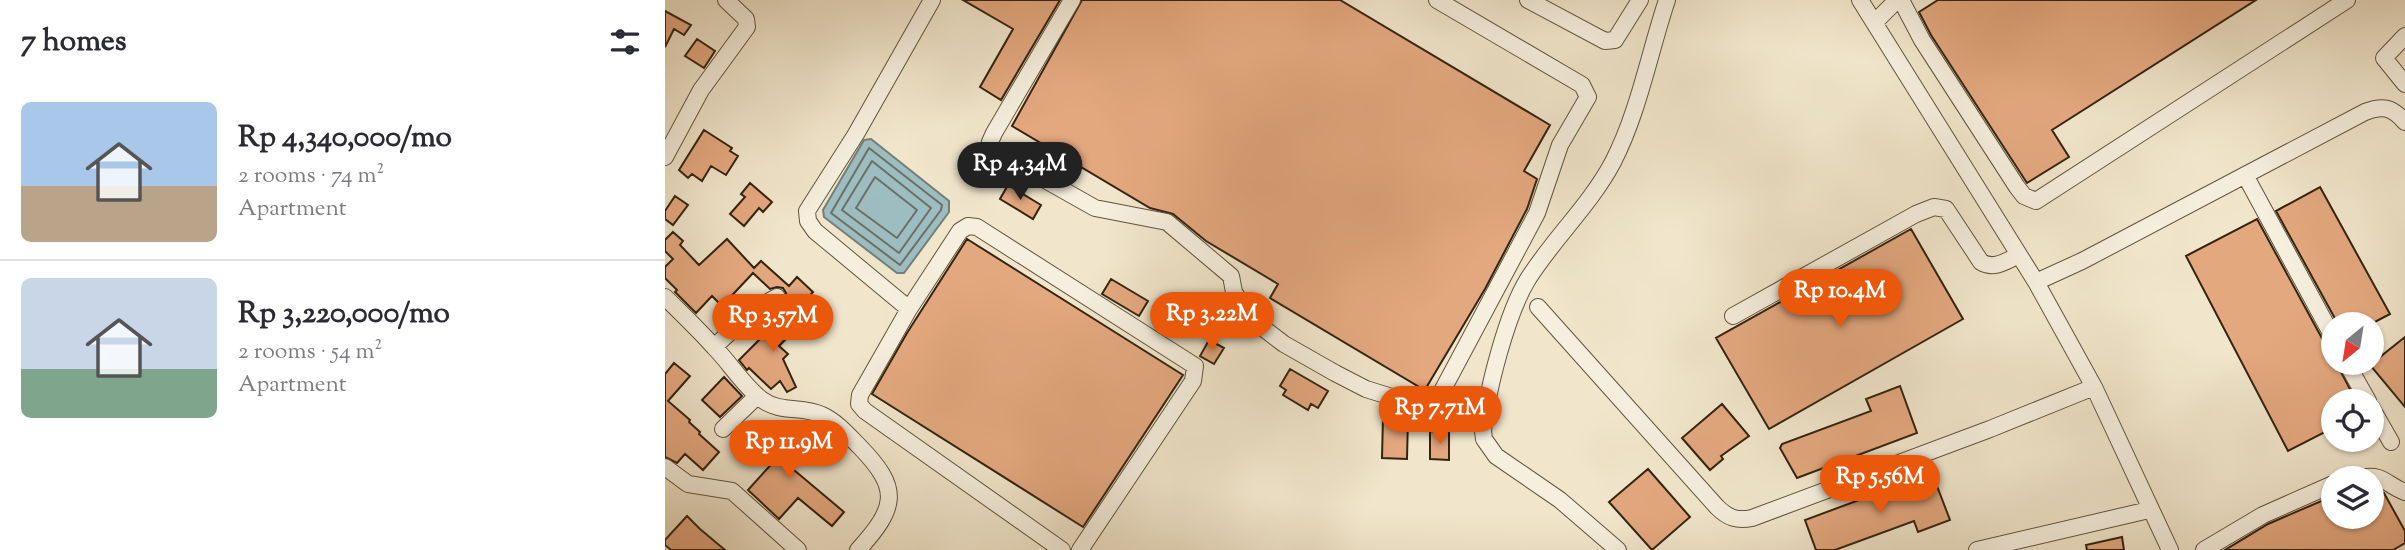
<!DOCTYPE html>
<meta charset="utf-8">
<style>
:root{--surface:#fff;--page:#f2f2f3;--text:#2b2b33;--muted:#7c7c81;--line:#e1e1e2;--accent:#ea580c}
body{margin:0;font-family:"Sorts Mill Goudy",serif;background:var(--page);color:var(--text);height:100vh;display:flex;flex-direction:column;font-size:26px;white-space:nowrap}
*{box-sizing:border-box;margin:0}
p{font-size:23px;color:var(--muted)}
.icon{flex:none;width:38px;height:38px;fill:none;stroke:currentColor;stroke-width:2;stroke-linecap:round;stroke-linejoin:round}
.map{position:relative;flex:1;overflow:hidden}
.drawer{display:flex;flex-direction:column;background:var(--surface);width:665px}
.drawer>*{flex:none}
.needle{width:46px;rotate:210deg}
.controls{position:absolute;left:1656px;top:312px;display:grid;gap:14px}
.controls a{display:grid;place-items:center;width:63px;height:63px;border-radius:50%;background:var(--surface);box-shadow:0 2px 5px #0004;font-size:35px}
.price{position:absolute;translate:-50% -60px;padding:0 16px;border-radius:24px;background:var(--accent);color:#fff;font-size:23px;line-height:46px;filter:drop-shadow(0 2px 4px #0008)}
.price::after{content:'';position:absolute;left:50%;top:42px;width:21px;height:16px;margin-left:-10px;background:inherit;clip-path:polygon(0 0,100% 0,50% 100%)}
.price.selected{background:#222;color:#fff}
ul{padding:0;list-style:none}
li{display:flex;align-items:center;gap:21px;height:175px;padding:0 21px}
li+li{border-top:2px solid var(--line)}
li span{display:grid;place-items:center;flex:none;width:196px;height:140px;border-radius:10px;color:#555}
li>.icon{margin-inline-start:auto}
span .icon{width:84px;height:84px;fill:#fffc;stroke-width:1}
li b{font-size:30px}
h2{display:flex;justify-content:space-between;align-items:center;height:84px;padding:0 21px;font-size:30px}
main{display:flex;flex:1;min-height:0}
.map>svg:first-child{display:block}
</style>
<main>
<section class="drawer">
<h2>7 homes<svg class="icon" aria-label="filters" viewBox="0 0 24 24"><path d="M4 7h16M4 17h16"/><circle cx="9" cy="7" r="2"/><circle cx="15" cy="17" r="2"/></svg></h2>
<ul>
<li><span style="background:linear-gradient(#a9c7e8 60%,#b9a48a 0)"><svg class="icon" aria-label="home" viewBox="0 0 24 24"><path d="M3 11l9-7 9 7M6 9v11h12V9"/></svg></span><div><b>Rp 4,340,000/mo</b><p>2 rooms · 74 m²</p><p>Apartment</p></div></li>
<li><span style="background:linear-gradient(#c9d6e8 65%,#7fa58c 0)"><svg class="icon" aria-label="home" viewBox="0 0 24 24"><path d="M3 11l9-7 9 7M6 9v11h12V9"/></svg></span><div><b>Rp 3,220,000/mo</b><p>2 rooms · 54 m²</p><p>Apartment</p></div></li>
</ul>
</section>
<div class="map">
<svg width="1740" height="550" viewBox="0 0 1740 550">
<rect width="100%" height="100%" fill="#f1e6cc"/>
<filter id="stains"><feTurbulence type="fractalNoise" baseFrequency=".00286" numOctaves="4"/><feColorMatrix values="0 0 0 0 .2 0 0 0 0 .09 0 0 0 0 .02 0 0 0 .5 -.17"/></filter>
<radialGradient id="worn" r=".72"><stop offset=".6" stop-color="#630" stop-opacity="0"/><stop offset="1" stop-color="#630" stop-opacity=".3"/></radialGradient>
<!-- water -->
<path fill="#9ebdc0" stroke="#737f79" stroke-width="2" d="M206,139l78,62v11l-45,61h-7l-73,-56 -1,-7 41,-70z"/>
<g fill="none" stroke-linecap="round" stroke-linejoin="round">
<!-- shore -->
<path stroke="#687068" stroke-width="2" d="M204,148l73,57 -1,5 -41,55 -69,-52z
M207,161l59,47 -32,45 -57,-43z
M210,177l42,33 -20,28 -41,-30z"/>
</g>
<!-- building -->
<path fill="#e4a87f" stroke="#33230f" stroke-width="2" d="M298,0h97l-59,100 -21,-13 33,-58z
M417,0h258l210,125 -26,46 13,8 -10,30 -42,80 -59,99h-5l-151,-90 8,-14 -72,-43 -33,-27 -23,-6 -138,-82z
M1273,0h318l-204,130 17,27 -42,26 -96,-148 -12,-23z
M0,11l26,14 -7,10 -10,-6 -9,18z
M32,39l18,12 -11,17 -19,-12z
M39,130l28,18 -2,3 8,5 -12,19 -15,-9 -9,15 -10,-7 -4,4 -9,-8z
M85,183l22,19 -9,10 -4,-4 -15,18 -14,-12 15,-17 -4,-3z
M343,185l33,20 -8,14 -33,-20z
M1655,187l70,127 -19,10h-33l-62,-113z
M10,196l13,9 -15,20 -8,-6v-8z
M1592,219l67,123 9,5v15h3l20,39h-23v27l-45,23 -102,-195z
M1246,229l52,90 -194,110 -53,-91z
M8,232l10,9 -3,4 19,20 28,-26 27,29 7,-7 28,25 8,-9 16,15 -15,17 -11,-9 -1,-7 -3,-5 -6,-1 -7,2 -17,-16 -31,33 -10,-10 -16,17 -21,-21 2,-2 -12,-12v-11l8,-8 -8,-8v-11z
M302,239l216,136 -100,152 -211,-133 35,-61z
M446,279l37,22 -9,15 -37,-22z
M124,310l13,13 -23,23 9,8 -5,5 13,28 -9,5 -7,-11 -9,8 -22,-21 -2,2 -8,-10z
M1740,337v70l-35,-42z
M544,340l15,8 -10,16 -14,-8z
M9,363l16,13 -22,25 22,19 -1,2 11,10 -1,2 20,18 -16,18 -18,-16 -8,9 -12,-6v-83z
M625,369l38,22 -10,17 -7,-4 -3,6 -25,-15 3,-5 -6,-4z
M59,377l18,19 -22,21 -18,-17z
M1235,386l17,47 -120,45 -17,-30 2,-4 89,-33 -5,-12z
M1057,404l27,32 -28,20 2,3 -13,11 -28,-32z
M718,417l25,1 -1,41 -25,-1z
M109,426l12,12 9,-9 14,14 -21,22 56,47 -12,14 -34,-28 -19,21 -31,-29 28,-31 -17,-17z
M765,431l19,1v28l-19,-1z
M165,438l13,10 -12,14 -12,-10z
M983,469l42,48 -38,33 -43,-48z
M1267,473l18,47 -32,12 -4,-11 -79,29h-19l-11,-30z
M1706,487l13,6 21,38v12l-12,7h-168l43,-26 65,-28v20h38z
M22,516l13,13 25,21h-54l-6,-5v-5z
M1457,537l2,13h-37l-1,-5z"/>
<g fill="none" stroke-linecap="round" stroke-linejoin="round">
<defs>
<path id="minor" d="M407,0l-78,133 -4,9 2,8 103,58 72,14 64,54 3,16 11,17 18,19 21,16 51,29 31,16 29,9 38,1 8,-6 96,-180 23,-68 28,-48 -6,-12 -145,-85
M863,0l77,41 10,-1 25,-40
M1195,0l176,282 46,-21 283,-149c18,-7 27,-5 40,10
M1236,0l21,40 95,147 7,9 12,5 311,-201
M1210,22l22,-22
M1740,36l-21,22 21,26
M0,157l36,-67 46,-63 -1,-8 -20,-19
M1580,175l88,162
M1371,282l58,105 76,163
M0,297c16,16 34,33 49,50 16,16 29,38 47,52 20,15 41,6 61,16 15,7 26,20 37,31 42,43 38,61 -1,104
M873,307l179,200c11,11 20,14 35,11l238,-89 104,-42
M244,309l-94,-78 -7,-10 -1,-10 49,-77 76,-134
M1068,316l183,-102 18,-7 12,2 35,53c13,8 25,-1 38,-7
M49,347l41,-38 22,-12
M1681,362l22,39
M1706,407l20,35
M58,429l34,-33
M0,467l23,17 44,7 66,59
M1696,478c22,-5 25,7 44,14
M397,550l-197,-139 -6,-7 1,-9 49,-86 51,-78 8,-5 9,1 218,139 -2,15 -113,169
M953,550l-58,-50 -64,-44 -12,-17 -1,-8c4,-41 24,-118 45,-152 26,-41 62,-74 85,-117 26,-51 36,-108 54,-162
M1312,550l172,-40
M1539,550l59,-35 70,-31"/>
</defs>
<!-- minor casing -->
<use href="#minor" stroke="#62543e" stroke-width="18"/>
<!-- minor -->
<use href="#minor" stroke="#f6efde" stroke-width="16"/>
</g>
<rect width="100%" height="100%" filter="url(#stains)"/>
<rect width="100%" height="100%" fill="url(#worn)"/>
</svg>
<div class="controls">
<a><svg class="needle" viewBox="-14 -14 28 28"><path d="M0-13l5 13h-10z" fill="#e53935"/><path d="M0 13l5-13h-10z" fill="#7c7c81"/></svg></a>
<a><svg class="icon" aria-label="locate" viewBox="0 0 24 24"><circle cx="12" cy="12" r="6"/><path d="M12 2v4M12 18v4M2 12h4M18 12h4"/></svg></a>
<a><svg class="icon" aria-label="layers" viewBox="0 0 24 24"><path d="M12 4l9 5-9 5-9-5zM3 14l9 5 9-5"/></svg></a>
</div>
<b class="price selected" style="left:355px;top:202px">Rp 4.34M</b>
<b class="price" style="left:1175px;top:329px">Rp 10.4M</b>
<b class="price" style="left:547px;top:352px">Rp 3.22M</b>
<b class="price" style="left:108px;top:354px">Rp 3.57M</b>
<b class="price" style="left:775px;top:446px">Rp 7.71M</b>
<b class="price" style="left:124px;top:480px">Rp 11.9M</b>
<b class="price" style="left:1215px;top:515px">Rp 5.56M</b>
</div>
</main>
